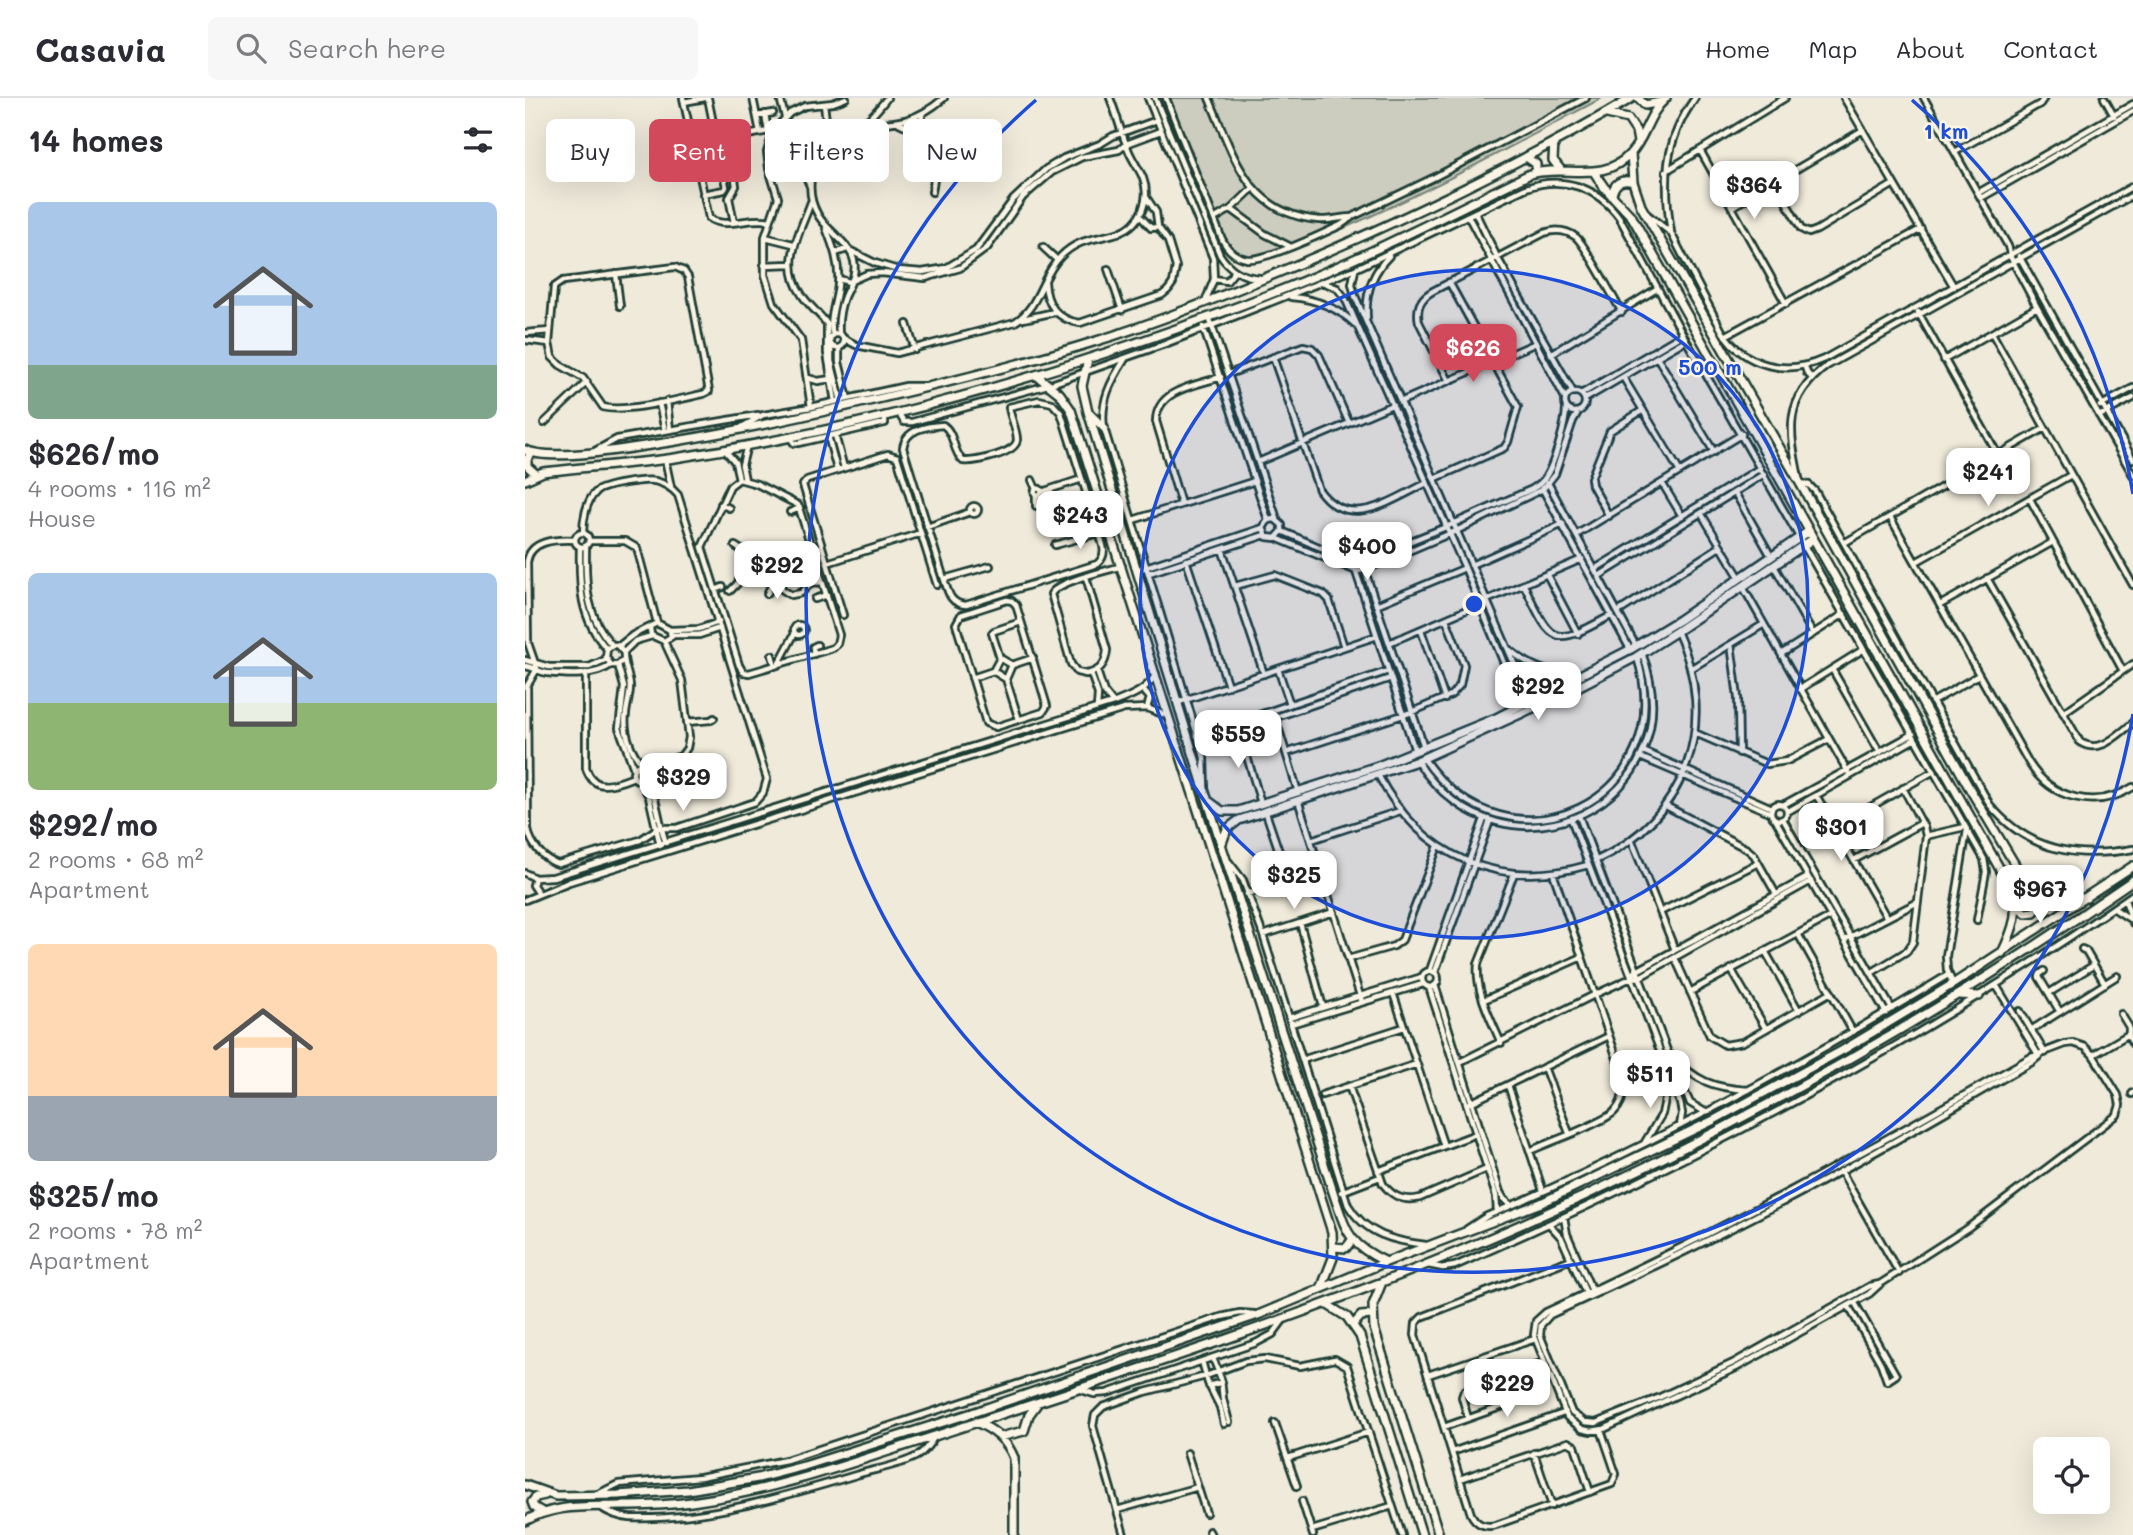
<!DOCTYPE html>
<meta charset="utf-8">
<style>
:root{--surface:#fff;--page:#f7f7f7;--text:#2b2b33;--muted:#7c7c81;--line:#e1e1e2;--accent:#d1495b}
body{margin:0;font-family:Mali,sans-serif;background:var(--page);color:var(--text);height:100vh;display:flex;flex-direction:column;font-size:26px;white-space:nowrap}
*{box-sizing:border-box;margin:0}
p{font-size:23px;color:var(--muted)}
.icon{flex:none;width:38px;height:38px;fill:none;stroke:currentColor;stroke-width:2;stroke-linecap:round;stroke-linejoin:round}
.map{position:relative;flex:1;overflow:hidden}
.drawer{display:flex;flex-direction:column;background:var(--surface);width:525px}
.drawer>*{flex:none}
.top-card{position:absolute;left:21px;top:21px;width:665px;height:63px;display:flex;gap:14px}
.tools{position:absolute;left:1508px;top:1339px;display:grid;gap:14px}
.tools a{display:grid;place-items:center;width:77px;height:77px;border-radius:10px;background:var(--surface);box-shadow:0 7px 28px #0002;font-size:35px}
.price{position:absolute;translate:-50% -60px;padding:0 16px;border-radius:14px;background:#fff;color:#222;font-size:23px;line-height:46px;filter:drop-shadow(0 2px 4px #0008)}
.price::after{content:'';position:absolute;left:50%;top:42px;width:21px;height:16px;margin-left:-10px;background:inherit;clip-path:polygon(0 0,100% 0,50% 100%)}
.price.active{background:var(--accent);color:#fff}
ul{padding:0;list-style:none}
li{display:grid;align-content:center;gap:14px;height:371px;padding:0 28px}
li span{display:grid;place-items:center;height:217px;border-radius:10px;color:#555}
li>.icon{margin-inline-start:auto}
span .icon{width:126px;height:126px;fill:#fffc;stroke-width:1}
li b{font-size:30px}
h2{display:flex;justify-content:space-between;align-items:center;height:84px;padding:0 28px;font-size:30px}
.pill{padding:0 24px;border-radius:10px;background:var(--surface);box-shadow:0 7px 28px #0002;font-size:24px;line-height:63px}
.pill.active{background:var(--accent);color:#fff}
header{display:flex;align-items:center;gap:42px;box-sizing:border-box;height:98px;padding:0 35px;background:var(--surface);border-bottom:2px solid var(--line)}
header strong{font-size:33px}
nav{display:flex;gap:38px;margin-inline-start:auto;font-size:24px}
.search{width:490px;height:63px;background:var(--page);display:flex;align-items:center;gap:18px;box-sizing:border-box;padding:0 24px;border-radius:10px;color:var(--muted);font-size:26px}
main{display:flex;flex:1;min-height:0}
.map>svg:first-child{display:block}
</style>
<header>
<strong>Casavia</strong>
<div class="search"><svg class="icon" aria-label="search" viewBox="0 0 24 24"><circle cx="10" cy="10" r="6"/><path d="M15 15l6 6"/></svg>Search here</div>
<nav><a>Home</a><a>Map</a><a>About</a><a>Contact</a></nav>
</header>
<main>
<section class="drawer">
<h2>14 homes<svg class="icon" aria-label="filters" viewBox="0 0 24 24"><path d="M4 7h16M4 17h16"/><circle cx="9" cy="7" r="2"/><circle cx="15" cy="17" r="2"/></svg></h2>
<ul>
<li><span style="background:linear-gradient(#a9c7e8 75%,#7fa58c 0)"><svg class="icon" aria-label="home" viewBox="0 0 24 24"><path d="M3 11l9-7 9 7M6 9v11h12V9"/></svg></span><div><b>$626/mo</b><p>4 rooms · 116 m²</p><p>House</p></div></li>
<li><span style="background:linear-gradient(#a9c7e8 60%,#8fb573 0)"><svg class="icon" aria-label="home" viewBox="0 0 24 24"><path d="M3 11l9-7 9 7M6 9v11h12V9"/></svg></span><div><b>$292/mo</b><p>2 rooms · 68 m²</p><p>Apartment</p></div></li>
<li><span style="background:linear-gradient(#ffd9b3 70%,#9aa5b1 0)"><svg class="icon" aria-label="home" viewBox="0 0 24 24"><path d="M3 11l9-7 9 7M6 9v11h12V9"/></svg></span><div><b>$325/mo</b><p>2 rooms · 78 m²</p><p>Apartment</p></div></li>
</ul>
</section>
<div class="map">
<svg width="1608" height="1437" viewBox="0 0 1608 1437">
<rect width="100%" height="100%" fill="#efeada"/>
<filter id="ink" filterUnits="userSpaceOnUse"><feTurbulence type="fractalNoise" baseFrequency=".0143" numOctaves="2"/><feDisplacementMap in="SourceGraphic" scale="14" xChannelSelector="R" yChannelSelector="G"/><feConvolveMatrix kernelMatrix="1 2 1 2 8 2 1 2 1" color-interpolation-filters="sRGB"/></filter>
<g filter="url(#ink)">
<!-- green -->
<path fill="#cccdbf" stroke="#76857a" stroke-width="2" d="M635,0h442c-92,49 -183,99 -279,139 -21,8 -55,25 -77,24 -12,-1 -19,-9 -25,-18z"/>
<g fill="none" stroke-linecap="round" stroke-linejoin="round">
<defs>
<path id="street" d="M158,0l26,120c16,12 40,-2 61,3
M228,0l7,34
M255,0l5,19
M623,0l65,160 1,21 -9,23
M630,0l65,157c10,15 22,22 40,23
M641,0l56,141c5,10 12,18 25,20 17,2 75,-25 94,-34l11,-8 83,-40 151,-79
M684,0c24,56 38,116 110,122 11,1 21,-3 33,-3
M1319,0l110,189
M1399,0l84,148 3,12 26,49 96,168
M1579,0l10,18
M159,4l21,-4
M299,6l5,41
M240,16l3,17
M232,18l16,-3
M374,25c36,16 40,33 33,69
M338,26c36,-1 53,-2 81,-26
M395,36l2,-19
M203,41l3,16
M168,51l22,-4 7,-5 52,-10
M1175,52l86,154
M1430,54l85,-48 4,-6
M207,61l4,27 -7,12 5,24
M1141,73l119,-73
M1250,84l26,47 8,4 8,-3 77,-46
M285,88l-11,-25 1,-15 12,-10 16,-1
M1453,95l155,-89
M178,96l21,-4 2,-3 -18,-89
M1608,97l-306,171c-46,34 -37,68 -27,117l9,2 6,6 175,314c38,46 87,54 143,44
M1456,100l152,-87
M286,104c-11,31 -31,61 -9,93 7,11 18,19 25,29v29l8,49
M1207,109l131,-77
M706,111l34,25 24,12
M950,114l22,45 76,135
M1123,117l23,18 51,98c23,36 64,45 102,28l309,-173
M615,118l11,12 7,-1 -2,-15 -10,-15
M943,118l97,182
M689,121l17,-10 22,-21
M301,130c7,18 14,36 12,56 -1,17 -10,35 -5,51
M1146,134c-8,-51 -7,-91 24,-134
M240,139l28,7
M518,149l14,13
M310,155l12,-4 28,14 23,7 24,2 24,-4 30,-18 37,-50 33,-31 18,-11 36,-14 13,-8 44,-16
M1494,158l114,203
M239,167l27,-1
M150,169l9,4 4,6 21,114 -6,3c-23,5 -79,19 -100,13l-20,-29 -23,-13 -8,-8 -3,-14 5,-56 9,-6z
M583,171l14,41
M830,172l-3,14 3,12 175,404
M91,176l4,32
M314,181l10,3 18,-8 15,-1 43,5 35,-10 27,-20 36,-51 29,-25 30,-15 37,-7 7,-6 35,-13
M689,181l13,2 8,-10
M520,184c1,22 12,38 35,41l82,-28 6,-5 5,-7 3,-16 -8,-26 -10,-14
M797,184l15,6 8,10 120,270 56,137
M766,199c24,2 46,10 64,27
M1393,214l80,143
M684,219l68,202
M842,220c-2,-24 5,-45 22,-62
M498,221l32,-7
M382,226l8,26
M678,229l65,193
M0,235l25,-2
M1467,235l141,252
M314,236c-1,-11 1,-26 5,-37 5,-12 13,-21 10,-36 -4,-18 -27,-30 -36,-46 -13,-22 -9,-52 10,-70 11,-9 26,-14 37,-23 9,-7 15,-15 22,-24
M305 243a7 7 0 1 1 14 0a7 7 0 1 1-14 0Z
M1200,238l196,-107
M318,240l13,7 41,8 118,-31c25,-16 26,-46 46,-66 19,-19 36,-16 59,-24 21,-8 31,-33 23,-54 -4,-10 -11,-18 -15,-29 -7,-16 -11,-34 -18,-51
M0,242l24,3
M306,247v16l10,40
M314,250v14l9,37
M1026,256l107,-66
M748,259l46,133c30,42 72,10 108,-7
M1132,259l57,95
M600,261c-14,22 -25,42 -21,69l100,329 1,30
M1419,262l93,-53
M1280,269l2,6 5,5
M704,276l74,-28 9,2 7,7 30,68
M1098,279l57,95
M283,280l10,3 13,-2
M924,283l-30,-59c-3,-14 1,-24 14,-31l111,-58c11,-4 22,-3 32,4 11,10 36,59 46,75
M1040 304a10 10 0 1 1 20 0a10 10 0 1 1-20 0Z
M1056,296l102,-60
M1060,301l101,-59
M514,302l13,3 9,10 38,120c4,12 9,22 -2,31l-131,41c-16,-1 -18,-13 -22,-26l-41,-131c2,-19 24,-22 40,-23 12,8 9,26 20,36 11,1 53,-7 54,-21 0,-11 -7,-23 -8,-33z
M142,303l3,29
M875,304l136,-59
M134,305l6,28
M1575,308l33,-18
M286,309l-10,-67 -27,-37 -9,-28v-38l13,-39 -9,-29 -2,-17 7,-22 16,-17 15,-7 28,-3 13,-5
M373,314l6,10h8l136,-37 117,-41 190,-75 171,-81c36,-13 71,-1 93,29l67,123 298,519 2,13 -9,48
M1574,318l34,-18
M19,325l43,-41
M217,329l21,-12 48,-8 95,-21h17
M310,337l9,33
M264,338l5,7h5l86,-20v-8
M303,338l9,34
M199,351l11,13 4,17
M70,353l22,-12 141,-24
M140,361l6,28
M733,364l134,-57
M214,381l18,5 41,21 41,130 -2,9 -4,4 -84,25 -6,-1 -4,-7 -37,-118 28,-61z
M909,381l70,-31 4,-6 10,-35 -69,-125
M220,382l-3,-15 5,-20
M507,382l4,9
M1023,385l88,163
M1137,385l20,33
M1017,390l88,161
M509.5 394a3.5 3.5 0 1 1 7 0a3.5 3.5 0 1 1-7 0Z
M517,394l40,-13
M1210,395l36,63
M511,396v12
M1505,401l93,172
M196,406l8,4
M656,406l-25,-83c1,-32 41,-36 65,-44
M445 412a4 4 0 1 1 8 0a4 4 0 1 1-8 0Z
M265,414l10,-4
M1176,415l39,65
M1084,418l-17,-31 -1,-7 19,-47 33,-21
M1365,419l139,246c23,37 68,47 104,24
M608,422l122,-39
M402,429l43,-15
M757,433l74,32 90,-36 86,-38c5,-3 10,-6 13,-11 9,-13 21,-54 21,-70
M50 442a7 7 0 1 1 14 0a7 7 0 1 1-14 0Z
M1051,437l166,-101
M751,440l6,-7v-6l-7,-6 -7,1 -5,8 4,9 9,1 80,33 8,-1 92,-39 87,-42 12,-15 18,-53 5,-9
M50,442c-19,-1 -45,0 -48,22l1,81 9,26 -10,17 1,144c3,15 16,30 30,34l82,-24 18,-12h19l78,-26 8,-9 4,-14 -89,-284c-6,-7 -14,-12 -23,-14 -10,-2 -52,4 -59,11 -10,9 -13,28 -13,41
M65,443h35l12,7 20,75
M1319,445l201,-115
M530,447l44,-12
M210,448l11,7
M55,449c-1,39 0,72 27,102
M61,449c-1,37 0,69 26,98
M697,451l42,125
M274,455l13,-5
M216 461a5 5 0 1 1 10 0a5 5 0 1 1-10 0Z
M226,459l21,12 11,21 8,5 10,-2 10,-10 11,-1
M661,462l42,126
M837,464l62,185
M1391,464l155,-87
M302,465l94,-30
M828,465l62,188
M946,467l92,-41
M1249,468l39,68
M1070,471l165,-101
M612,472l126,-42
M624,475l116,-38
M1022,477l31,59
M1074,478l165,-102
M561,479l21,73c-1,14 -7,22 -21,24l-9,-2 -6,-8 -20,-70c7,-13 55,-23 71,-28
M1462,480l93,164c20,13 37,-7 53,-19
M419,481l46,-13
M282,487l9,-24
M999,487c29,60 28,63 88,30
M710,488l40,-11 48,19 6,6 15,47
M1218,489l105,185
M190,492l8,-3
M205,493l7,-7 11,-21
M242,496l9,-18
M290,501l12,-4
M482,502l5,1 4,4 31,101 -4,6 -47,15 -10,-4 -30,-99 5,-9z
M962,502l95,-41
M851,507l89,-37
M1415,507l113,-63
M1093,514l103,-66
M318,517l-40,-130 4,-5 81,-26 9,3 40,128
M269 532a5 5 0 1 1 10 0a5 5 0 1 1-10 0Z
M145,532l29,-1 20,-7
M896,532l24,69
M146,537h28l21,-7
M864,545l91,-39
M1206,546l7,54 1,55
M94,548l14,-11 24,-12 13,7 1,7 -7,4 -13,-6 -1,-7
M985,552c19,16 41,25 66,25
M99,554l11,-11 17,-5
M289,556l-1,-7 4,-2
M1256,556l63,-40
M247,557l3,11
M475,560l-7,13 13,8 6,-14 -12,-7 -8,-25 2,-2 27,-9
M0,562l24,7h40l18,-8
M98,562l-5,5h-7l-5,-8 1,-8 5,-4h5l7,8c-1,11 5,21 6,33 0,10 -3,18 -4,28 -3,17 5,39 17,51
M93,567l6,22 -5,41 15,41
M253,567l17,-32
M487,567l21,-7
M0,568c8,1 14,6 22,7 21,2 47,4 64,-8
M1167,570l72,-44
M753,571l12,35
M1307,571l48,84
M572,573l7,21 9,11
M61,575v95c8,26 30,16 48,9
M566,576l7,20 -1,14
M447,580l21,-7
M481,581l13,41
M1275,591l64,-40
M618,592l7,8 -3,10
M654,604l198,-66
M1407,604l47,-27
M748,612l25,82
M1538,615l70,-49
M162,624l24,-2 3,-2
M714,632l22,73
M1170,635l72,31 20,-3 42,-22
M672,638l191,-65
M675,645l191,-65
M1118,653l129,57
M761,655l126,-41 39,-17 9,-10 4,-20 -18,-46
M1115,659l131,56
M899,661c85,123 258,41 213,-102
M892,663c89,136 281,39 225,-108
M108 675a8 8 0 1 1 16 0a8 8 0 1 1-16 0Z
M122,670l34,-12 6,-8 2,-11 -7,-57 -18,-39
M853,677c43,82 121,116 210,90
M122,680c11,20 11,43 19,65
M116,683l8,16 11,48
M1291,697l71,123
M773,702l64,202
M1246 714a8 8 0 1 1 16 0a8 8 0 1 1-16 0Z
M1258,707l130,-71
M1141,708l81,43 7,6 22,39
M740,712l24,71
M1262,714l128,-73
M1054,718l92,245 19,42 15,9
M1046,721l109,284 2,10 -2,13
M1250,721l111,194
M1258,721l109,190
M1310,729l99,-56
M1401,738l39,-9
M786,742l89,-29
M1107,743l43,109
M1329,762l68,-37
M1070,763c92,-42 125,-138 82,-230
M704,764l14,18 20,55 85,270c18,30 46,36 78,40
M0,775l10,5 18,-1 560,-174c18,-7 33,-12 43,-29
M10,780l-2,7 6,9
M722,796l74,-23
M0,802l44,-18 555,-173 23,-1 21,8
M1600,802l8,23
M1588,810l17,11
M1135,814l98,-49
M775,825l23,84
M1273,836l55,98
M738,837l71,-23
M1319,842l74,-38
M1557,851l4,2 19,33
M1240,853l34,60
M1150,860l35,78 15,9 18,-3 88,-50
M823,861l46,-13 8,-6 36,-94
M1206,871l35,60
M905,872l54,-151
M897 881a8 8 0 1 1 16 0a8 8 0 1 1-16 0Z
M1519,873l-4,3 -1,3 21,35
M910,874l55,-151
M1346,875l36,-22 6,-9 13,-106 -2,-9 -21,-39
M1106,880l4,-6 173,-95
M1428,886l-6,-14 -1,-14 21,-126
M910,887l65,207 4,7 7,6
M1471,887l43,71
M904,889l67,209 1,15
M1165,894l141,-76
M868,895l51,153
M1524,895l45,-28
M959,902l98,-43
M1495,913l25,42
M764,920l133,-41
M766,926l132,-40
M1506,932l86,-54
M1603,937l5,9
M976,945c-10,-24 -26,-52 -23,-79l36,-90
M1146,957c25,26 41,33 78,35
M1568,957l36,-21v-7l-8,-13
M777,962l102,-33
M935,964l134,-67 37,-17 9,-1 171,-96
M1019,969l25,66
M983,987l35,106
M824,988l34,98c10,13 21,18 37,14l67,-29
M1607,996l1,-1
M797,997l95,-31
M945,1005l139,-67
M1120,1044l17,-28 7,-34
M1005,1053c17,-8 73,-28 84,-39 10,-10 11,-23 9,-36l-70,-203
M853,1073l98,-37
M1316,1073l58,102
M816,1094l39,-15
M1039,1119l3,17 25,57
M1025,1127l11,12 25,56
M942,1131l20,-13c160,-67 313,-151 461,-241
M1046,1161l-149,58 -6,6 -1,12 56,179c5,10 14,14 25,11l116,-41 4,-10 -15,-44
M903,1167l15,3 12,-2c237,-104 466,-223 678,-372
M1355,1186l-11,10 -133,74 -132,61 -13,2 -9,-2 -15,-12 -33,-82 2,-14 10,-9c168,-77 325,-163 485,-255l34,-13 8,-1 12,4 8,8 25,40 2,10 -3,10 -148,112 -89,57 -10,2 -137,77 -75,35 -62,25 -11,-1 -13,-9 -32,-78 1,-10 9,-10c84,-39 168,-78 250,-122 79,-41 155,-87 232,-131l6,-5
M1324,1209l32,57 6,17 9,-6 -41,-72
M688,1260l8,21 2,20 6,23
M677,1263l6,22 12,24 4,17
M903,1277l107,-36
M684,1288l13,-4
M554,1291l15,5 13,-1 149,-50 17,-9 11,-15
M943,1320l-6,-21 2,-6 80,-29
M750,1325l22,63
M919,1329l68,-24 4,-7 -7,-21
M927,1354l112,-39
M662,1355l19,60
M1009,1355l18,53
M763,1360l81,-26
M935,1381l108,-37 7,4 15,46
M73,1396l20,-10 82,-7 86,-17 435,-143 19,-4 14,1
M777,1403l11,34
M75,1409c9,6 19,10 30,11 73,3 156,-22 226,-43 19,-6 43,-9 61,-19 8,-5 13,-12 18,-20
M592,1412l81,-23
M787,1432l80,-24
M684,1433l2,4
M599,1437l-31,-109 2,-11 8,-8 42,-15 61,-16 40,-15 19,-2 35,7 35,-7 12,7 55,169"/>
<path id="secondary" d="M1113,0l7,7 16,-3
M1082,16l21,5 8,12 2,11
M1029,44l-1,18 7,9
M1106,55l2,29 8,24 159,277 171,308 55,92c17,17 37,15 60,15
M1001,59l10,7v8
M1069,74l10,15 28,30 378,670c11,24 3,43 -8,66
M1087,98c1,-12 9,-18 21,-14
M563,261l-6,27 6,26 134,435 112,348c13,38 14,49 52,67
M511,277l24,19 11,16 261,822 1,26 -12,31
M565,316l14,14
M0,352c27,13 119,-4 151,-9 61,-10 120,-23 180,-37 78,-18 157,-37 234,-61 70,-21 137,-49 204,-77 116,-49 230,-104 338,-168
M7,355l-5,6v7l9,8
M0,382l18,-8c44,-5 88,-8 132,-14 207,-32 411,-92 606,-168 85,-33 167,-76 249,-116 35,-10 73,10 100,-20 16,-17 17,-39 36,-56
M685,704l12,9h16l140,-45 118,-48 135,-69 48,-29 130,-89
M697,745l5,-14 12,-9 178,-59 151,-69 68,-35 41,-26 136,-92
M1491,808l10,7 8,-1 6,-6 1,-11
M1434,897l20,1
M809,1149l12,1 6,-8
M857,1184l-9,23 1,23 65,207
M801,1206l21,13 13,19 62,199
M829,1226l7,-8 11,-1
M451,1324c18,8 31,18 38,36v77
M475,1339l24,-6 5,-16 8,-11
M0,1387l31,11 62,-1 70,-5 70,-12 46,-12 168,-53 286,-98 128,-53 155,-59 173,-83 129,-70 110,-66 180,-118
M17,1414l-8,-5 -2,-5 4,-5 9,-2
M0,1423c30,-17 60,-14 94,-15 26,0 53,-1 79,-5 70,-10 136,-32 203,-54 186,-61 375,-120 556,-195 238,-99 464,-225 676,-372"/>
</defs>
<!-- street casing -->
<use href="#street" stroke="#1f3d34" stroke-width="10"/>
<!-- secondary casing -->
<use href="#secondary" stroke="#1f3d34" stroke-width="12"/>
<!-- street -->
<use href="#street" stroke="#fcf5e5" stroke-width="4.5"/>
<!-- secondary -->
<use href="#secondary" stroke="#fcf5e5" stroke-width="7"/>
</g>
</g>
<!-- distance rings -->
<circle cx="949" cy="506" r="334" fill="#1d4ed8" fill-opacity=".12"/>
<g fill="none" stroke="#1d4ed8" stroke-width="3.5">
<circle cx="949" cy="506" r="334"/>
<path d="M1608 616A668 668 0 1 1 511 2M1387 2A668 668 0 0 1 1608 396"/>
</g>
<circle cx="949" cy="506" r="10" fill="#1d4ed8" stroke="#fcf5e5" stroke-width="3.5"/>
<g font-size="21" text-anchor="middle" font-weight="bold" fill="#1d4ed8" stroke="#fcf5e5" stroke-width="5" stroke-linejoin="round" paint-order="stroke">
<text x="1421" y="41">1 km</text>
<text x="1185" y="277">500 m</text>
</g>
</svg>
<div class="tools">
<a><svg class="icon" aria-label="locate" viewBox="0 0 24 24"><circle cx="12" cy="12" r="6"/><path d="M12 2v4M12 18v4M2 12h4M18 12h4"/></svg></a>
</div>
<b class="price" style="left:1229px;top:123px">$364</b>
<b class="price active" style="left:948px;top:286px">$626</b>
<b class="price" style="left:1463px;top:410px">$241</b>
<b class="price" style="left:555px;top:453px">$243</b>
<b class="price" style="left:842px;top:484px">$400</b>
<b class="price" style="left:252px;top:503px">$292</b>
<b class="price" style="left:1013px;top:624px">$292</b>
<b class="price" style="left:713px;top:672px">$559</b>
<b class="price" style="left:158px;top:715px">$329</b>
<b class="price" style="left:1316px;top:765px">$301</b>
<b class="price" style="left:769px;top:813px">$325</b>
<b class="price" style="left:1515px;top:827px">$967</b>
<b class="price" style="left:1125px;top:1012px">$511</b>
<b class="price" style="left:982px;top:1321px">$229</b>
<div class="top-card">
<a class="pill">Buy</a>
<a class="pill active">Rent</a>
<a class="pill">Filters</a>
<a class="pill">New</a>
</div>
</div>
</main>
